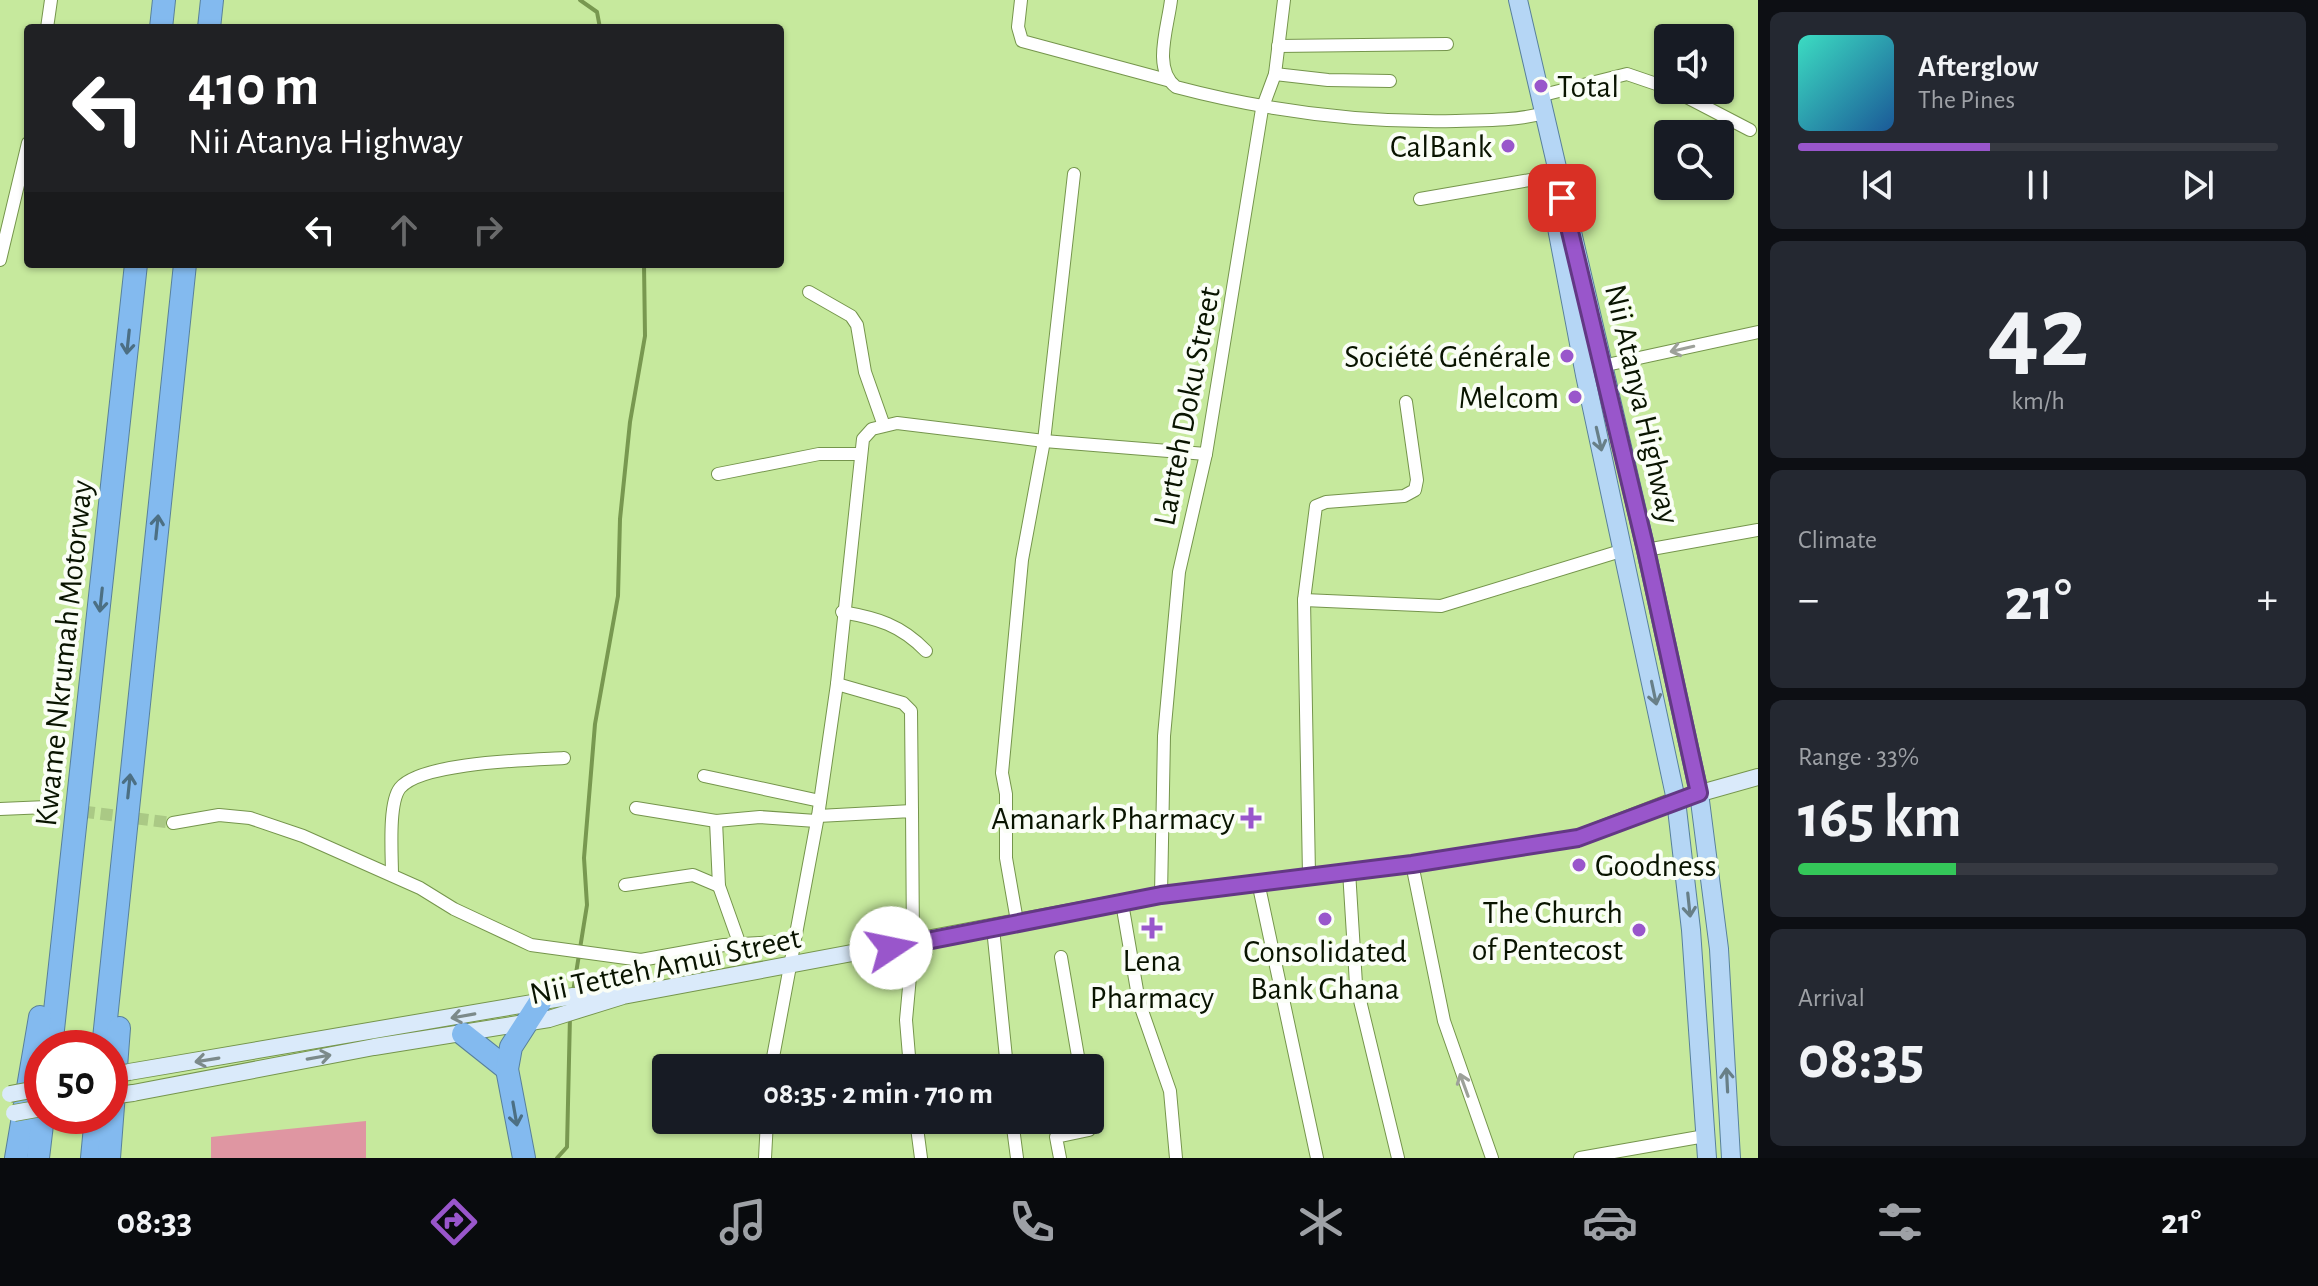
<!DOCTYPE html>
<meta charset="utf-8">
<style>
body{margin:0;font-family:"Alegreya Sans",sans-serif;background:#242831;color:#f1f3f6;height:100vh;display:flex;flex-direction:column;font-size:30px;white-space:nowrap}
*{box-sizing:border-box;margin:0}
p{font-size:26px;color:#9ea1a6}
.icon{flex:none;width:44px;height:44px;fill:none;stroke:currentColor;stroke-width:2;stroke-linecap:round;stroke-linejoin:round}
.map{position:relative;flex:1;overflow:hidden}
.sheet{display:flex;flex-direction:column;gap:12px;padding:12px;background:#0d0f14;width:560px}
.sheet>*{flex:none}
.guide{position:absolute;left:24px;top:24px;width:760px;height:244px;border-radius:8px;box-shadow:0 2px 6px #0004;background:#202124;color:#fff;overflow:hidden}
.buttons{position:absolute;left:1654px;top:24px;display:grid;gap:16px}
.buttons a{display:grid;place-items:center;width:80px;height:80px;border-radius:8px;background:#171b24;box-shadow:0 2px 6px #0004;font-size:40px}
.speed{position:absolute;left:24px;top:1030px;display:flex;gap:16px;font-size:40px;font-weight:700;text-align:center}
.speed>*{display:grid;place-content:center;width:104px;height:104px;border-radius:50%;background:#171b24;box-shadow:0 2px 6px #0004;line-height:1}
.speed .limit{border:12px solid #d22;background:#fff;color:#111}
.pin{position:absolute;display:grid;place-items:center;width:68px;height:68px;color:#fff;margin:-34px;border-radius:16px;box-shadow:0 4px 12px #0006}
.me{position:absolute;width:88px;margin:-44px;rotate:79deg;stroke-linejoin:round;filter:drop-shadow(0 0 6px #0008)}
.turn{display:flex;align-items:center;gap:28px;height:168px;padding:0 32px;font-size:36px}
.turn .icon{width:104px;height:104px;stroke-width:2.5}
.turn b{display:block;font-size:56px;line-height:68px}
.lanes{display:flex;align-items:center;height:76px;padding:0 32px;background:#0003;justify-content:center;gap:40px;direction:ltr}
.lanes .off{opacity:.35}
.big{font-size:60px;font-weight:700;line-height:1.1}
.sheet .widget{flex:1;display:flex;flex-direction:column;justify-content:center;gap:12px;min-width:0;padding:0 28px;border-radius:12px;background:#242831}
.sheet .dial{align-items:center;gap:0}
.dial b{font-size:104px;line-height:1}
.song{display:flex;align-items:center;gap:24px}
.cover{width:96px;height:96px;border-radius:12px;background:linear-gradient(135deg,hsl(170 70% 55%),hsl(210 70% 35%))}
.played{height:8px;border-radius:4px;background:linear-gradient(90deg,#9956cb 40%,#363941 40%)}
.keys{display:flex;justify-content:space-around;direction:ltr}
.heat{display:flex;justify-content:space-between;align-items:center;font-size:44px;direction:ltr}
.charge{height:12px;border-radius:6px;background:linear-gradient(90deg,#34c759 33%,#363941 0)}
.trip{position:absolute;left:652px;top:1054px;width:452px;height:80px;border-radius:8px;background:#171b24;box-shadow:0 2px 6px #0004;font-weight:700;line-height:80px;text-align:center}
.tab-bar{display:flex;height:128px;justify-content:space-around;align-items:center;background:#090b0e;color:#9ea1a6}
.tab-bar .icon{width:56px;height:56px}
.tab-bar .selected{color:#9956cb}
.tab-bar b{font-size:36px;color:#f1f3f6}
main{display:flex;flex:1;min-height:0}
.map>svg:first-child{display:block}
.pitch{fill:#df96a2}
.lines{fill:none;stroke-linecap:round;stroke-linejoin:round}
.stream{stroke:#789850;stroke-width:4}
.minor-tunnel{stroke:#aac985;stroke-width:12;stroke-dasharray:12 6;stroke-linecap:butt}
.minor-casing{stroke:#75954c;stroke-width:14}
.secondary-casing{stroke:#75954c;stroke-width:18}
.primary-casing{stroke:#58809b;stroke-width:20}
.motorway-casing{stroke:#58809b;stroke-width:24}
.minor{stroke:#fff;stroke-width:12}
.secondary{stroke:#daeafa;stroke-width:16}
.primary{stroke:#b5d6f5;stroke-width:18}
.motorway{stroke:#83baef;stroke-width:22}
.secondary-bridge-casing{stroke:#75954c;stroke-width:18;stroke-linecap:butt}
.secondary-bridge{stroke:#daeafa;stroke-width:16}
.oneway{stroke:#4c6f83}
.oneway2{stroke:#9da199}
.oneway3{stroke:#687f87}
.oneway4{stroke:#7c8a8a}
.route-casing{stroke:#633884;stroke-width:20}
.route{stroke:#9956cb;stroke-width:14}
.poi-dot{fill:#9956cb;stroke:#fafef6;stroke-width:3}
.labels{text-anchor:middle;stroke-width:8;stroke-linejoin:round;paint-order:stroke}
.poi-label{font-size:32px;fill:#091400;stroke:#fafef6;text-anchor:end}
.street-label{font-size:32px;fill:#091400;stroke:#fafef6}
</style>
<main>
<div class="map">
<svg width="1758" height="1158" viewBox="0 0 1758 1158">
<rect width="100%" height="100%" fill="#c6e99d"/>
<polygon class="pitch" points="366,1121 366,1158 211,1158 211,1137"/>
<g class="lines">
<g class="stream">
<polyline points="580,0 597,12 600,28"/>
<polyline points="573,992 587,905 584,858 595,724 618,596 620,519 630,422 645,336 644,264"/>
<polyline points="557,1158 567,1147 570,1016"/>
</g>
<polyline class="minor-tunnel" points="47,807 173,823"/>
<defs>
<g id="minor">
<polyline points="1021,0 1018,27 1022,41 1167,80"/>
<path d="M 1171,0 C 1168,27 1152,69 1176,87 C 1267,111 1362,123 1456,121 C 1483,120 1510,121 1536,115"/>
<polyline points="47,28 51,0"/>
<polyline points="1278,46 1447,44"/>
<polyline points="1275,74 1328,80 1390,81"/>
<polyline points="1673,90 1750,130"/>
<polyline points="1539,96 1627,74 1668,88"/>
<polyline points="1420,199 1547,177"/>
<polyline points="0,260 28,143"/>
<polyline points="809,292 851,316 857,325 865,372 883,423"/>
<polyline points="1602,366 1758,332"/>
<polyline points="718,474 819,454 859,454"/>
<polyline points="1646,550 1758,530"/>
<polyline points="1304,600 1441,606 1624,550"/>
<path d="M 842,612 C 877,618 901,625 926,651"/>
<polyline points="837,684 903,703 911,711 912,811"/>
<polyline points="704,776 820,801"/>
<polyline points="636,808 716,821 760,817 816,821"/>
<polyline points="0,809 47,807"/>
<polyline points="818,816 912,811 913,944 906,1020 910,1068"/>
<polyline points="716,821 719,886 740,945"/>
<polyline points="173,823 219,815 250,818 303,836 420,888 454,909 531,945 641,960 646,991"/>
<polyline points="1412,864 1444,1021 1492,1158"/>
<polyline points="1349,871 1356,984 1398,1158"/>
<path d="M 392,875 C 392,855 388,803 400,788 C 421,762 530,760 564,758"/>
<polyline points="1309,875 1304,600 1316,506 1326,502 1404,496 1415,490 1417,480 1406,402"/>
<polyline points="1258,882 1317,1158"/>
<polyline points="625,885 693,875 719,886"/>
<polyline points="1161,895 1164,736 1179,572 1206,454 1262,109 1275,74 1284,0"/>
<polyline points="1122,903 1139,1002 1170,1091 1176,1158"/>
<polyline points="1017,921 1006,858 1006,794 1002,773 1022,560 1044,441 1074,174"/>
<polyline points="993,928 1007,1068"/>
<polyline points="1061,957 1080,1068"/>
<polyline points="641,960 724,945 794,941"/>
<polyline points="771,1068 818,816 837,684 863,439 872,429 897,423 1044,441 1206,454"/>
<polyline points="916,1120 921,1158"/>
<polyline points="1012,1120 1017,1158"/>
<polyline points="765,1158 767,1120"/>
<polyline points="1060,1158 1056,1137 1089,1130 1088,1120"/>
<polyline points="1580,1158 1705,1136"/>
</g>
<g id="secondary">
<polyline points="129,1072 573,996 614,995"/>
<polyline points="133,1093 374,1047 549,1019 623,996 1161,895 1412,864 1578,838 1676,800 1758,777"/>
</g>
<g id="primary">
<polyline points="1518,0 1646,550 1699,793 1719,949 1731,1158"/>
<polyline points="1553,207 1585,375 1676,800 1691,930 1707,1158"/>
</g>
<g id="motorway">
<polyline points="161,28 164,0"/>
<polyline points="209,28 212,0"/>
<polyline points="463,1034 507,1069"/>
<polyline points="51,1048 136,264"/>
<polyline points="103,1048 185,264"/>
<polyline points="16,1158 40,1017"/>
<polyline points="38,1158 43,1116"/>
<polyline points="92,1158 96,1116"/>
<polyline points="109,1158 119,1028"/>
<polyline points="524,1158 507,1069 511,1047 540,1002"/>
</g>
</defs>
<use href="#minor" class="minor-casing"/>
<use href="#secondary" class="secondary-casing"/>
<use href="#primary" class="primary-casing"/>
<use href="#motorway" class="motorway-casing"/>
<use href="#minor" class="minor"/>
<use href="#secondary" class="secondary"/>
<use href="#primary" class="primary"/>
<use href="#motorway" class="motorway"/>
<defs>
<g id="secondary-bridge">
<polyline points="110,1076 129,1072"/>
<polyline points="10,1094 42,1088"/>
<polyline points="110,1096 133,1093"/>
<polyline points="14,1113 42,1108"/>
</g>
</defs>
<use href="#secondary-bridge" class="secondary-bridge-casing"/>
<use href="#secondary-bridge" class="secondary-bridge"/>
</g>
<defs><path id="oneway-shaft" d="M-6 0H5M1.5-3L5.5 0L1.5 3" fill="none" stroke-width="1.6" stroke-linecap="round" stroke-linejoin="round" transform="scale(2)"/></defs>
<g class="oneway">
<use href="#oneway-shaft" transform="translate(128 342) rotate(96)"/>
<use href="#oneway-shaft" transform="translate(157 527) rotate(-84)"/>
<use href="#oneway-shaft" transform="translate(101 600) rotate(96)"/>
<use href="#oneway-shaft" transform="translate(129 786) rotate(-84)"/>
<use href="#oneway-shaft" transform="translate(515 1114) rotate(80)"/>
</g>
<g class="oneway2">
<use href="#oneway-shaft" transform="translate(1682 349) rotate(167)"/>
<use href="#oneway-shaft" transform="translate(1464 1085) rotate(-110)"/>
</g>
<g class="oneway3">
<use href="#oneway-shaft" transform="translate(1599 439) rotate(77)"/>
<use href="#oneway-shaft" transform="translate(1654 693) rotate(78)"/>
<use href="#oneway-shaft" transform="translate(1689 905) rotate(84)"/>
<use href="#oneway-shaft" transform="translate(1727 1080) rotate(-93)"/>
</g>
<g class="oneway4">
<use href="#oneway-shaft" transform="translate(463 1016) rotate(170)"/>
<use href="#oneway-shaft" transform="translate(319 1057) rotate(-10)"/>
<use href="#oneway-shaft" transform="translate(207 1060) rotate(171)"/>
</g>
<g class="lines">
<defs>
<polyline id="route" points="891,948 1161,895 1412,864 1578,838 1699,793 1646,550 1562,198"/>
</defs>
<use href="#route" class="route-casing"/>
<use href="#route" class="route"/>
</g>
<g class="poi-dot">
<circle cx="1541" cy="86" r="8"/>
<circle cx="1508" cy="146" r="8"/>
<circle cx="1567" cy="356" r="8"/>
<circle cx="1575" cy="397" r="8"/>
<path d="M1247 806h8v8h8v8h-8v8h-8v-8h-8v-8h8z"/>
<circle cx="1579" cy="865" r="8"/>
<circle cx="1325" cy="919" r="8"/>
<path d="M1148 916h8v8h8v8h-8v8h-8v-8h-8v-8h8z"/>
<circle cx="1639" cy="930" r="8"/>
</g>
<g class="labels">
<g class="poi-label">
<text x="1557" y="97" text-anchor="start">Total</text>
<text x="1492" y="157">CalBank</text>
<text x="1551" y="367">Société Générale</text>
<text x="1559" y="408">Melcom</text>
<text x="1235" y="829">Amanark Pharmacy</text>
<text x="1595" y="876" text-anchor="start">Goodness</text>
<text x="1623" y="923">The Church<tspan x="1623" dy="37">of Pentecost</tspan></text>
<text x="1325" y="962" text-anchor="middle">Consolidated<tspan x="1325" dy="37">Bank Ghana</tspan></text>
<text x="1152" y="971" text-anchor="middle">Lena<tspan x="1152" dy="37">Pharmacy</tspan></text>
</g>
<g class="street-label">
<text transform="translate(1643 404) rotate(77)" y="11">Nii Atanya Highway</text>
<text transform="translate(1186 406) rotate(-79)" y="11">Lartteh Doku Street</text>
<text transform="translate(63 653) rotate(-84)" y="11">Kwame Nkrumah Motorway</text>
<text transform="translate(665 965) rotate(-12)" y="11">Nii Tetteh Amui Street</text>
</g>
</g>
</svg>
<div class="buttons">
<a><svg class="icon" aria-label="sound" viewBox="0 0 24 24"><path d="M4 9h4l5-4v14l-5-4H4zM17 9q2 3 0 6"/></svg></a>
<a><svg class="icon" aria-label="search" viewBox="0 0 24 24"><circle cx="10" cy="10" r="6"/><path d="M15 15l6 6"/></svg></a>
</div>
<div class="speed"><div class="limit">50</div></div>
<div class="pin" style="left:1562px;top:198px;background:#d93025"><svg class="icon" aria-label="arrive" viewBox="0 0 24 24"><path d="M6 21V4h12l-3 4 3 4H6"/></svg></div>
<svg class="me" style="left:891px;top:948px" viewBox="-20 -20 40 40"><circle r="19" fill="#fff"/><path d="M0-13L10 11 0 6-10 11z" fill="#9956cb"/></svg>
<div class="trip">08:35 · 2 min · 710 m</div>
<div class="guide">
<div class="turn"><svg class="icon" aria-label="left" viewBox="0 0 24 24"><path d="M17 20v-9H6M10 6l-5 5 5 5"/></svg><div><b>410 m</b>Nii Atanya Highway</div></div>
<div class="lanes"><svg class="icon" aria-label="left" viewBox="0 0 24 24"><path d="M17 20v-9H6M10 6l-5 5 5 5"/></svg><svg class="icon off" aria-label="ahead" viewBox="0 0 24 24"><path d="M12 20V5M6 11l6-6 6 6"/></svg><svg class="icon off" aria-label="right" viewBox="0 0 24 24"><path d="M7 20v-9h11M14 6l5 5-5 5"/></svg></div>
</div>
</div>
<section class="sheet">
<div class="widget">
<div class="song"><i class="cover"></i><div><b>Afterglow</b><p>The Pines</p></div></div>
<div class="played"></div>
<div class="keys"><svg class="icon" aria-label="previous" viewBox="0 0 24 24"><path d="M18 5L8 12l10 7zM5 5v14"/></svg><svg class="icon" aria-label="pause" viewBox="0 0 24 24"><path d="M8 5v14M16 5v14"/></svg><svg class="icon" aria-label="next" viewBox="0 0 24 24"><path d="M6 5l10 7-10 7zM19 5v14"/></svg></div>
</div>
<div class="widget dial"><b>42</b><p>km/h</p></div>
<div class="widget"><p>Climate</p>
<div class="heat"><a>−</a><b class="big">21°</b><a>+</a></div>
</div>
<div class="widget"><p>Range · 33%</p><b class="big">165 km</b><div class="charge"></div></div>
<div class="widget"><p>Arrival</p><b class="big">08:35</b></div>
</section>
</main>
<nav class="tab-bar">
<b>08:33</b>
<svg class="icon selected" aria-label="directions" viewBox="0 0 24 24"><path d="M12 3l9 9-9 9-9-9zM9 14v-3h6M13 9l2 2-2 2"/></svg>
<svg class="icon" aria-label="music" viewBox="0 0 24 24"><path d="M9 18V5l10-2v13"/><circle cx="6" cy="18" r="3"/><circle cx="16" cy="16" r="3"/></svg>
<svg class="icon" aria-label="phone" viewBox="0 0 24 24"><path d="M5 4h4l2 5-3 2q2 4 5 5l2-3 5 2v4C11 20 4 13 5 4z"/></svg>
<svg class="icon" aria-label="climate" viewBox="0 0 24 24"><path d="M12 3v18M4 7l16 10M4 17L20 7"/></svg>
<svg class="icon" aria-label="car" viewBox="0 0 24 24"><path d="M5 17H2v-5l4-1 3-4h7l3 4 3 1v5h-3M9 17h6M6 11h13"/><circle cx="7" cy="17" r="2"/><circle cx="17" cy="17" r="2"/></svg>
<svg class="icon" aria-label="filters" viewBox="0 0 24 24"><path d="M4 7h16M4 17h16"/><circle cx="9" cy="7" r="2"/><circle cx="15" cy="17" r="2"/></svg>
<b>21°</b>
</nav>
